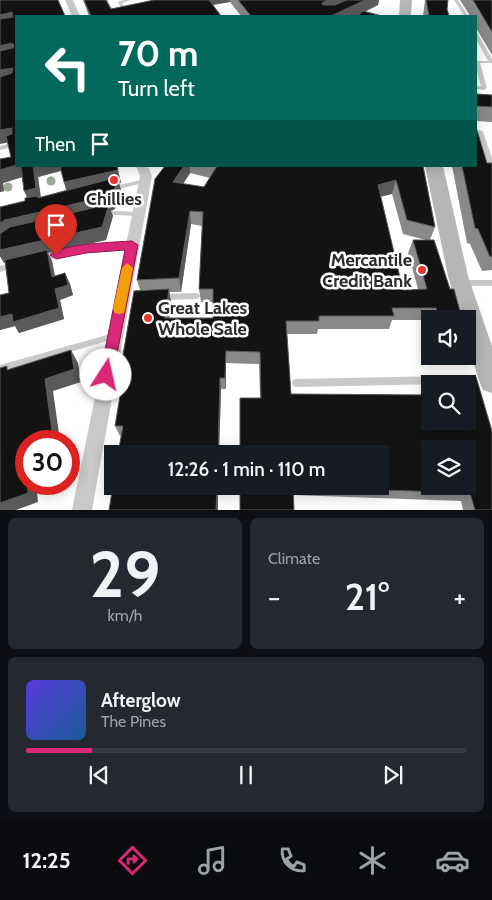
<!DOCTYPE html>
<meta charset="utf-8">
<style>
body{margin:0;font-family:Cabin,sans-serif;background:#242831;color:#f1f3f6;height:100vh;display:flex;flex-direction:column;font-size:19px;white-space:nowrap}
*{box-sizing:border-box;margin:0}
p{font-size:16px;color:#9ea1a6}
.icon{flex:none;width:28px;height:28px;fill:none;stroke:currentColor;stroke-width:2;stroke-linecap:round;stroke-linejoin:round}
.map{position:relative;height:510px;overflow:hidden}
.sheet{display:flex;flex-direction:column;gap:8px;padding:8px;background:#0d0f14;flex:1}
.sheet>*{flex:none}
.banner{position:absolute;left:15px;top:15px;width:462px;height:152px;border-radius:0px;box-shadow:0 2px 12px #0003;background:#00695c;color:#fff;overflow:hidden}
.tools{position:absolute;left:421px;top:310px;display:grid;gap:10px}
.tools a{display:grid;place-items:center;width:55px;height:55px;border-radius:0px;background:#171b24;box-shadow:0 2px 12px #0003;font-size:25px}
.speed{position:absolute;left:15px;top:430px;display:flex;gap:10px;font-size:25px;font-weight:700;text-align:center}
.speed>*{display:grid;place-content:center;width:65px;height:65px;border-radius:50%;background:#171b24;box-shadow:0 2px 12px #0003;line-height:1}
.speed .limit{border:8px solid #d22;background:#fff;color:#111}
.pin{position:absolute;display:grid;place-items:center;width:42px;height:42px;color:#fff;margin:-51px -21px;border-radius:50% 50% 50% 0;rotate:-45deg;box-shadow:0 0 5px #0007}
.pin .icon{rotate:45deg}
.me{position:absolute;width:55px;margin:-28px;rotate:10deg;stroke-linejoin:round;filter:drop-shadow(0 0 4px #0008)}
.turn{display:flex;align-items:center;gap:18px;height:105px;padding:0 20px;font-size:22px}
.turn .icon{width:65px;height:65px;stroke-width:2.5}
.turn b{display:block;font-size:35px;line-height:42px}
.then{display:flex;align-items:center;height:48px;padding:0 20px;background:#0003;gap:10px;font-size:19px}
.big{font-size:38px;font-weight:600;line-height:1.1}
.sheet .tile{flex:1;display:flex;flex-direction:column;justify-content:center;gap:8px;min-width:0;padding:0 18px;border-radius:8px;background:#242831}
.sheet .dial{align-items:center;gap:0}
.dial b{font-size:65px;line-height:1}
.song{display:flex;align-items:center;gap:15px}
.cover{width:60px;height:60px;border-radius:8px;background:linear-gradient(135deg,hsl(250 70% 55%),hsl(210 70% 35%))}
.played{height:5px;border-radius:2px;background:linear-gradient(90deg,#db2777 15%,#363941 15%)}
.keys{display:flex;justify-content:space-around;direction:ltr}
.heat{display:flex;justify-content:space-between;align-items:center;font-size:28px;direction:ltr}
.sheet .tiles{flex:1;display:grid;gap:8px;grid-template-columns:1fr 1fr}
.tile:last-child{grid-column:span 2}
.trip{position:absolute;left:104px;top:445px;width:285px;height:50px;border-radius:0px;background:#171b24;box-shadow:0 2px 12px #0003;font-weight:600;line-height:50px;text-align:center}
.menu{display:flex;height:80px;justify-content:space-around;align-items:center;background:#090b0e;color:#9ea1a6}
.menu .icon{width:35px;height:35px}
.menu .current{color:#db2777}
.menu b{font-size:22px;color:#f1f3f6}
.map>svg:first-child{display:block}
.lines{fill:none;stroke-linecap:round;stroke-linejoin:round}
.path{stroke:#c9c9c9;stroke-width:2;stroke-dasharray:2 2;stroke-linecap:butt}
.lane{fill:#c9c9c9;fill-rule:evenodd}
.street{fill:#c9c9c9;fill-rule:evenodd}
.secondary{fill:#b6b6b6;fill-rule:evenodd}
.tree{fill:#9aac92}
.wall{fill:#898989;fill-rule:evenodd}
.shaded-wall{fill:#5a5a5a}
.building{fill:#131313;stroke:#5a5a5a;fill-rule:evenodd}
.route{fill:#db2777;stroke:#8e194d}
.slow{fill:#f59e0b}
.poi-dot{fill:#ea3628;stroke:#fff;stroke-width:2}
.labels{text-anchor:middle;stroke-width:5;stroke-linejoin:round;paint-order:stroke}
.poi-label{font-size:18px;font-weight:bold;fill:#2c2c2c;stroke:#fff}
</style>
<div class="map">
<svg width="492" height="510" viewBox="0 0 492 510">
<rect width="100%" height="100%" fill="#fff"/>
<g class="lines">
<polyline class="path" points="107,0 115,16"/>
<g class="lane">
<polygon points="123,0 131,0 122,3 124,6 131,9 131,11 121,8 118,2"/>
<polygon points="454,0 458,0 468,16 464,16"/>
<polygon points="476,33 478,34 492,59 492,63 480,63 487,88 484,90 476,89 476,86 481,86 476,68 476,61 488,61 476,39"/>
<polygon points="480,130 483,132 492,158 492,168 489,166 477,132"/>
<polygon points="16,142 16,146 0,150 0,146"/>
<polygon points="145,179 148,181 147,182 111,191 108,189 111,187"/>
<polygon points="112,211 138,212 141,214 138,216 114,215 111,213"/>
<polygon points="132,242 135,245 132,248 86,251 41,261 39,260 38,258 39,256 41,255 86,245"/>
<polygon points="14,262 16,263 17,265 16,267 0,272 0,266"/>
<polygon points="463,280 492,280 492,286 463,286 460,285 459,283 460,281"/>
<polygon points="196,293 199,294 200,296 199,298 196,299 162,300 159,299 158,297 159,295 162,294"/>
<polygon points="114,333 117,334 118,336 117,338 0,373 0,365"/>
<polygon points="443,376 446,377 447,380 446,383 443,384 296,387 293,386 292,383 293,380 296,379"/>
</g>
<g class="street">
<polygon points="65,0 73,0 80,16 72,16"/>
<polygon points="136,166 148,166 152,176 92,510 72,510 140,176"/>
</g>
<g class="secondary">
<polygon points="400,0 412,0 411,16 399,16"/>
<path d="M 425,166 L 443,166 L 468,276 L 492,346 L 492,393 L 483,390 C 473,367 468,344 468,319 L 461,319 L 448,276 Z"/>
</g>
</g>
<g class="tree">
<circle cx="51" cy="181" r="4.5"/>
<circle cx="8" cy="187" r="4.5"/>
</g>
<g class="wall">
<path d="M 0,0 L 16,16 L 16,166 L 117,166 L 121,183 L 119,183 L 121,190 L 115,209 L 111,211 L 113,216 L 106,240 L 48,253 L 52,261 L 55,276 L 65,273 L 70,284 L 73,295 L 60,300 L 64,319 L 19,333 L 15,326 L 0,330 L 0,295 L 9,293 L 5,263 L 4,263 L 0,256 L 0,207 L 25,201 L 27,198 L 22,177 L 3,183 L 4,191 L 0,192 L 0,159 L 11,157 ZM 61,171 L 66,190 L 41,197 L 38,177 Z"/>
<polygon points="83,0 106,0 111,9 154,0 379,0 378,5 356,16 241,16 230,2 213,5 221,16 89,16"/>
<polygon points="425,0 448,0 447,9 449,16 423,16"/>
<polygon points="460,0 492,0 492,55 476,28 476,16 470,16"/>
<polygon points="476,94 492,95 492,122 476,121"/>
<polygon points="487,163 492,163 492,270 482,271 470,244 467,243 452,166 476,166"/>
<path d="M 165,166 L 423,166 L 435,227 L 430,240 L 434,240 L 450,289 L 454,289 L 462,319 L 430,319 L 430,322 L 430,320 L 392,320 L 389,329 L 318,329 L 317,334 L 287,334 L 291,394 L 430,395 L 430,421 L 468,421 L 468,384 L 434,384 L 438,376 L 476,377 L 492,431 L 492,510 L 463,510 L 461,501 L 293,495 L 294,510 L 240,510 L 240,486 L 380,486 L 380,454 L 240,454 L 240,398 L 260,398 L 259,364 L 226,363 L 226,389 L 221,389 L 219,454 L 118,454 L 121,436 L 120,436 L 115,426 L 120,396 L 117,390 L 134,291 L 140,290 L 137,280 L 155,179 ZM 190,173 L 210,178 L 204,187 L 183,184 ZM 392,194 L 403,234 L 426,240 L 413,240 L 408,253 L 418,289 L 403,290 L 380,197 ZM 191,224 L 202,226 L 199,289 L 201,302 L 213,302 L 213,318 L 169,318 L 171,302 L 169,292 L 181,292 ZM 430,449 L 468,449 L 468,486 L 430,486 Z"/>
</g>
<g class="shaded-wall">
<polygon points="205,0 230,0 230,2 205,6"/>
<polygon points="328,0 353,0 320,16 322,3"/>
<polygon points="365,0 379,0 378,5 356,16 331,16"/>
<polygon points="12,12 16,24 0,28 0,15"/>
<polygon points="11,43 16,55 0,59 0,46"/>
<polygon points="13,68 16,78 0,83 0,70"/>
<polygon points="12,128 16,141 0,144 0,130"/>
<polygon points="16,165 16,166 21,166 26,176 3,183 4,191 0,192 0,170"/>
<polygon points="33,166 61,166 63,170 38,177 41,201 30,203 24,191"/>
<polygon points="184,166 190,166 190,173 175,196 173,182"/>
<polygon points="118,170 121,183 119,183 121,190 115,209 111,211 113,216 106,240 48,253 52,261 57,288 52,277 48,253 4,263 0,256 0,250 102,227 106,199 68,195 64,182"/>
<polygon points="396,180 392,194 374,198 378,185"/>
<polygon points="91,200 95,213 0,234 0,223 5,220"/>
<polygon points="190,211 191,224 181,292 179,278"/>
<polygon points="65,273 70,284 73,295 60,300 64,319 19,333 15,326 0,330 0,317 55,289"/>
<polygon points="169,289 171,302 168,330 165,318"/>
<polygon points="71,350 78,363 81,382 53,391 60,441 46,441 45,379"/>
<polygon points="226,351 226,389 225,378"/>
<polygon points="220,378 221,389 219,454 218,454"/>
<polygon points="27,484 49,484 50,487 37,492 38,502 16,510 0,510 0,503"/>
<polygon points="217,486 218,486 218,510 216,510"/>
</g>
<g class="building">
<polygon points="0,0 58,0 65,16 16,16 16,165 0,170 0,159 11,157 6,136 12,134 12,128 0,130 0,77 12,73 13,68 0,70 0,51 13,48 14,45 11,43 0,46 0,19 13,17 12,12 0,15"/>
<polygon points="84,0 106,0 111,9 154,0 209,0 221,16 91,16"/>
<polygon points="238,0 328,0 322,3 323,5 335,5 347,0 365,0 331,16 251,16"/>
<polygon points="426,0 448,0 447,9 449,16 429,16"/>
<polygon points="473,0 492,0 492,32"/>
<polygon points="363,11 382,16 358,16"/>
<polygon points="476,94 492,95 492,107 476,106"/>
<polygon points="476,127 487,163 492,163 492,256 490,257 478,229 475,228 462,166 476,166"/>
<polygon points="21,166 33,166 36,188 24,191"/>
<polygon points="60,166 117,166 118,170 64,182"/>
<path d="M 165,166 L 184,166 L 173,182 L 204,187 L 217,166 L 423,166 L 435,227 L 407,220 L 396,180 L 378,185 L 403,290 L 427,289 L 413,240 L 434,240 L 450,289 L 454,289 L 462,319 L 439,319 L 436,308 L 392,308 L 394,316 L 319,316 L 319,321 L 286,321 L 291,394 L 430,395 L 430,421 L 468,421 L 468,384 L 440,384 L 438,376 L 476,377 L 492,431 L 492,510 L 475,510 L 470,493 L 293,487 L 294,510 L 240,510 L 240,486 L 380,486 L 380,454 L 240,454 L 240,398 L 261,398 L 260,352 L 226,351 L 225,378 L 220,378 L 218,454 L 118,454 L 123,426 L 115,426 L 121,390 L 117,390 L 134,291 L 169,289 L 165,318 L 213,318 L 213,289 L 199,289 L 203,212 L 190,211 L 179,278 L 137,280 L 155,179 ZM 430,449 L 468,449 L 468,486 L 430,486 Z"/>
<polygon points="118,177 112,197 106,199 109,204 102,227 0,250 0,234 10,227 93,208 96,204 91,200 5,220 0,223 0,207 25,201 25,198 37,196 38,198"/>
<polygon points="47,250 52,277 65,273 68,285 55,289 59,308 13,322 12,314 0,317 0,295 9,293 5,260"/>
<polygon points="71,350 74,369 45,379 53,439 46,441 26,441 26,484 27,484 28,493 0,503 0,368 7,366 7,370"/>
<polygon points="113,486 217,486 216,510 109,510"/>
</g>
<path class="route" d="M 132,241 L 138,245 L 113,375 L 111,379 L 106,381 L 102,379 L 100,375 L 125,250 L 86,253 L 56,259 L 50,255 C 57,244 117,242 132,241 Z"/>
<polygon class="slow" points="127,263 133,268 125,309 124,313 119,314 115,313 113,309 122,268"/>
<g class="poi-dot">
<circle cx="114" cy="180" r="5"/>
<circle cx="422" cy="270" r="5"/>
<circle cx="148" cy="318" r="5"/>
</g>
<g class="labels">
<g class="poi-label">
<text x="114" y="205">Chillies</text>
<text x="412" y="266" text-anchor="end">Mercantile<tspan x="412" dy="21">Credit Bank</tspan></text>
<text x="158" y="314" text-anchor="start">Great Lakes<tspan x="158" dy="21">Whole Sale</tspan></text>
</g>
</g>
</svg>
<div class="tools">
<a><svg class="icon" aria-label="sound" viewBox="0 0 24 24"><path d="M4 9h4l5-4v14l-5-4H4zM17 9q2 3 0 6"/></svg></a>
<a><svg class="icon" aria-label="search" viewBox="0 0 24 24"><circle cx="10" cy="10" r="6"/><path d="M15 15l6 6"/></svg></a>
<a><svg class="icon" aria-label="layers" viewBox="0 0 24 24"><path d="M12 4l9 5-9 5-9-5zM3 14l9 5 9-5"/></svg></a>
</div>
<div class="speed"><div class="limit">30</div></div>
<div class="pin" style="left:56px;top:255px;background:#d93025"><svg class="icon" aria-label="arrive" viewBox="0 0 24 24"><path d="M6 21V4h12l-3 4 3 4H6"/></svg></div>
<svg class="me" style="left:106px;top:375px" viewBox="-20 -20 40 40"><circle r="19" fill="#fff"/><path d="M0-13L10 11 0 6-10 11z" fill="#db2777"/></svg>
<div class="trip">12:26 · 1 min · 110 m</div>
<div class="banner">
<div class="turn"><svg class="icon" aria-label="left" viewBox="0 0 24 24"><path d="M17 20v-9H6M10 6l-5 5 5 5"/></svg><div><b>70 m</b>Turn left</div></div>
<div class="then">Then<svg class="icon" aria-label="arrive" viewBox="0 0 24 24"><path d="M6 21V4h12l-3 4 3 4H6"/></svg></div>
</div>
</div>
<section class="sheet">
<div class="tiles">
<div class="tile dial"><b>29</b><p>km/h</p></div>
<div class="tile"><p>Climate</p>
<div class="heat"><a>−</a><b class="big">21°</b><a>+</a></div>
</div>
<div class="tile">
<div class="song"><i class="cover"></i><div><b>Afterglow</b><p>The Pines</p></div></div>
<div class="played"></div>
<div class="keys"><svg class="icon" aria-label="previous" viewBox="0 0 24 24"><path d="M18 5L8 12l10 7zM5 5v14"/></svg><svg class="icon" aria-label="pause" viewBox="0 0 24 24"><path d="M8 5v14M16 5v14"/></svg><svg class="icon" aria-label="next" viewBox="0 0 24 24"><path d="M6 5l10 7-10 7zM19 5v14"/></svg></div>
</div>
</div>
</section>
<nav class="menu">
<b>12:25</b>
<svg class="icon current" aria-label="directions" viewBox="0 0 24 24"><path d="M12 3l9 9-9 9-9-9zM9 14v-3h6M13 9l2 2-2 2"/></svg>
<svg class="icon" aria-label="music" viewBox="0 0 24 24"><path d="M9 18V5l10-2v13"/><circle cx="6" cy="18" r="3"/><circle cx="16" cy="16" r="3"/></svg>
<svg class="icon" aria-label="phone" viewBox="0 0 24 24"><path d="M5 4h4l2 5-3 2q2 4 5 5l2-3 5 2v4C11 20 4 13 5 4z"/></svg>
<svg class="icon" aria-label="climate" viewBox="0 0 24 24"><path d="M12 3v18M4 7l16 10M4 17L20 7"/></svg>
<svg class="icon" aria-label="car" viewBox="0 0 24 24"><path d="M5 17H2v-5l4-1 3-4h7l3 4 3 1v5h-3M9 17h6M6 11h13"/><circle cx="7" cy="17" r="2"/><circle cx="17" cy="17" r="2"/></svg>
</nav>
